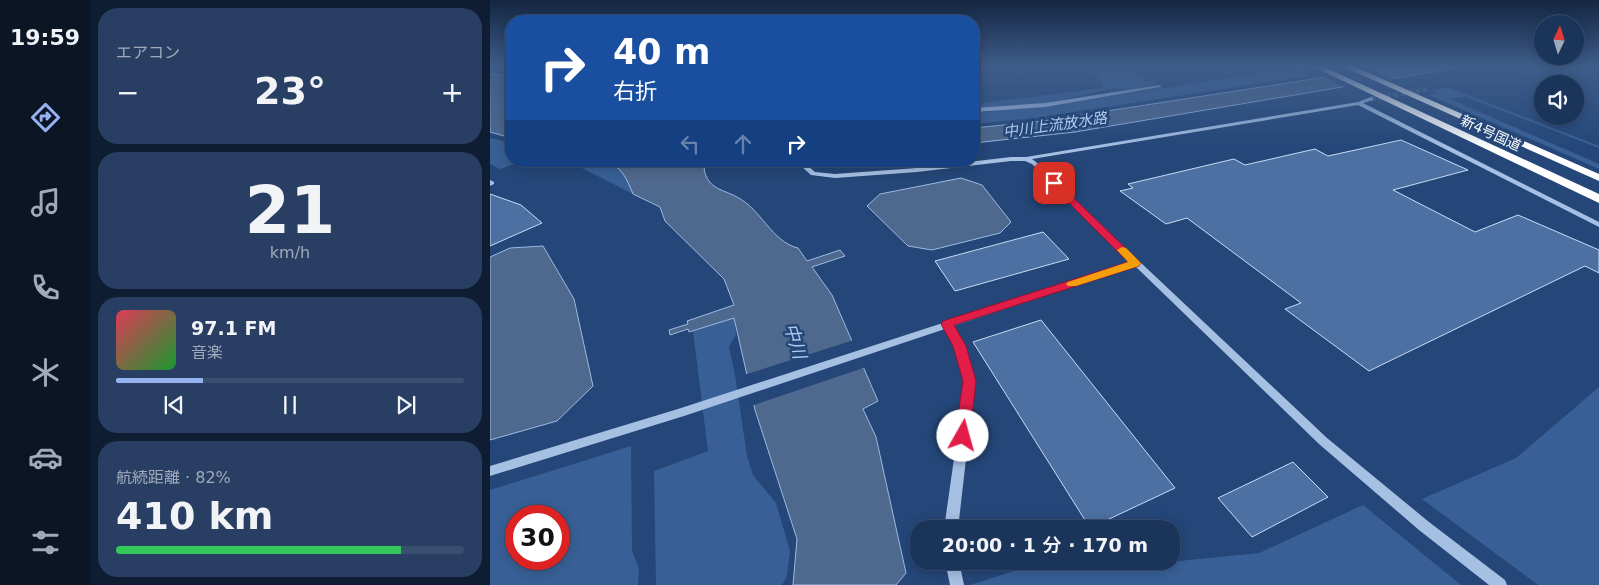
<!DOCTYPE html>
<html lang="ja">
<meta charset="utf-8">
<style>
body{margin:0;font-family:"DejaVu Sans","Noto Sans JP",sans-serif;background:#283f63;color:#f1f3f6;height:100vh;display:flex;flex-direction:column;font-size:19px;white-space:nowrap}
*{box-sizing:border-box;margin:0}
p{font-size:16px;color:#a0aabb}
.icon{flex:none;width:28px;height:28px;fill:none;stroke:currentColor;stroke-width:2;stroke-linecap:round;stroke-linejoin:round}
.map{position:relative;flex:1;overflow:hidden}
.details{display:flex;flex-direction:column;gap:8px;padding:8px;background:#0f1d32;width:400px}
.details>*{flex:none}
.top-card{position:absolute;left:15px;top:15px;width:475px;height:152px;border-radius:20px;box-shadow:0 2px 12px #0003,0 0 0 1px #394f70;background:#1a4fa0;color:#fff;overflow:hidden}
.needle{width:32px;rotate:4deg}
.buttons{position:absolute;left:1044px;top:15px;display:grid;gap:10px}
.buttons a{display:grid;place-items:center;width:50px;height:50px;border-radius:50%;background:#1b345a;box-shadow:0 2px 12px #0003,0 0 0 1px #394f70;font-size:25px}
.speed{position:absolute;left:15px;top:505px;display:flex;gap:10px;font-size:25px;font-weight:700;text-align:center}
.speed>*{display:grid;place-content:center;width:65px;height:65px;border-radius:50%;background:#1b345a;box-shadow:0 2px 12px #0003,0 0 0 1px #394f70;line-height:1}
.speed .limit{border:8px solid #d22;background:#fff;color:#111}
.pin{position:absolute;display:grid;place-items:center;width:42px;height:42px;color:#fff;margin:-21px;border-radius:10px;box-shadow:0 2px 8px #0006}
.me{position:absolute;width:55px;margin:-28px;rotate:7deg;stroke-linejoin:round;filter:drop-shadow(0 0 4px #0008)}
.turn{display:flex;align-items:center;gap:18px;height:105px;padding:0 25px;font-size:22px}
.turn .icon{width:65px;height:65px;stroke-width:2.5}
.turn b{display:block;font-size:35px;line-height:42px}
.lanes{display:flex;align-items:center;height:48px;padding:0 25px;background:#0003;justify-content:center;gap:25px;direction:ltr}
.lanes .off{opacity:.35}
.big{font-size:38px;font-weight:600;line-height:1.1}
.details .card{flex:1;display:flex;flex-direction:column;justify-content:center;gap:8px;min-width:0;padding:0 18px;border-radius:20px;background:#283f63}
.details .dial{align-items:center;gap:0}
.dial b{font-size:65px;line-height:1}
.song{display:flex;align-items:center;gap:15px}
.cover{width:60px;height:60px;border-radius:8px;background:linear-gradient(135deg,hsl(350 70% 55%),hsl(130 70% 35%))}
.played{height:5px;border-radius:2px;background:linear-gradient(90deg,#95b2f1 25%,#394f70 25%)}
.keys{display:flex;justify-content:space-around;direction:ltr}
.heat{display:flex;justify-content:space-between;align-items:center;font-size:28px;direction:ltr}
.charge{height:8px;border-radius:4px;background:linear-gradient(90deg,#34c759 82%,#394f70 0)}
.trip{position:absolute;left:420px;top:520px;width:270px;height:50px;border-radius:20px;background:#1b345a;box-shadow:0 2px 12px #0003,0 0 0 1px #394f70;font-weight:600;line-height:50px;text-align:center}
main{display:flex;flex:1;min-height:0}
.tabs{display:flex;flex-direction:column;width:90px;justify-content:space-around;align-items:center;background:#0b1524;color:#a0aabb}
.tabs .icon{width:35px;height:35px}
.tabs .active{color:#95b2f1}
.tabs b{font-size:22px;color:#f1f3f6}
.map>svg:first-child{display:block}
.green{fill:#386096;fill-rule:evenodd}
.water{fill:#4f688d;stroke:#9bbae4}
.pier{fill:#244678}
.building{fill:#4d70a2;stroke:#c9dbf3}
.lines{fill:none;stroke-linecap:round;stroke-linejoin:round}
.minor-tunnel{stroke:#45628c;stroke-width:5;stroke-dasharray:5 2.5;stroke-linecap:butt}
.minor{fill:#a6c0e3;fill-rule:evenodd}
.highway{fill:#fff;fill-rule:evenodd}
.route{fill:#e11d48;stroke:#92132f}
.slow{fill:#f59e0b}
.labels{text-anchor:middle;stroke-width:5;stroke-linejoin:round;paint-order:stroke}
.far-street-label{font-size:14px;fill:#fff;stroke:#244678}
.far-water-label{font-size:15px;font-style:italic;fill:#b1caeb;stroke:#244678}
.water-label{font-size:18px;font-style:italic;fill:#b1caeb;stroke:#244678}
</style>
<main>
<nav class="tabs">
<b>19:59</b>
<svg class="icon active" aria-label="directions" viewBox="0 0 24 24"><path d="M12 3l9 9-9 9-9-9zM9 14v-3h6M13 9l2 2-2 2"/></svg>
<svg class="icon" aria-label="music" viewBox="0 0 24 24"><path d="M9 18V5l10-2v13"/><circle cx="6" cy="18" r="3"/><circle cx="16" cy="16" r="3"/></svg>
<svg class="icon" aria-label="phone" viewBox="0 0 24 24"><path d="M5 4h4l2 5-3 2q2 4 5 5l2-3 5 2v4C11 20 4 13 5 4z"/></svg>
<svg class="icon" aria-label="climate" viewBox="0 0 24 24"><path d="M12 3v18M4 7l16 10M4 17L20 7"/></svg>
<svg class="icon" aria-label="car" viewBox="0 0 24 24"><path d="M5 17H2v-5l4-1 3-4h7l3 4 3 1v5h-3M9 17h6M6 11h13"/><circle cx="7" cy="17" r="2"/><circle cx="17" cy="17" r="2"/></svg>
<svg class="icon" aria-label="filters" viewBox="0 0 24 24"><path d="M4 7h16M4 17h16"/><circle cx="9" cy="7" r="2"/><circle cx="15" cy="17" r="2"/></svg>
</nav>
<section class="details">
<div class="card"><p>エアコン</p>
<div class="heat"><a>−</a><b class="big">23°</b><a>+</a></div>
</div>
<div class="card dial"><b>21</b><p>km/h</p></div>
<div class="card">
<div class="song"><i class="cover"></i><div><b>97.1 FM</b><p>音楽</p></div></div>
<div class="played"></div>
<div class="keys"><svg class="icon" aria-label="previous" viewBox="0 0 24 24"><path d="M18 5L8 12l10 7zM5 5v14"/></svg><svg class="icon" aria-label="pause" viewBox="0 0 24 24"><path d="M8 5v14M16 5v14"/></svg><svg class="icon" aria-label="next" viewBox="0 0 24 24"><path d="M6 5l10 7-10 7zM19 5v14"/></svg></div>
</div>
<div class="card"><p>航続距離 · 82%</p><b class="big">410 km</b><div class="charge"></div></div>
</section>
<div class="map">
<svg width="1109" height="585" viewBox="0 0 1109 585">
<rect width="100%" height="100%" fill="#244678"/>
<g class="green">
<polygon points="812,67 822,71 811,73 818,76 544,118 484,124 484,113 556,106"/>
<polygon points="603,69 643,72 656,81 665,82 666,84 638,89 624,88 553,104 484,108 484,104 614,88"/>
<polygon points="960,88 1109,146 1109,148 976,97 962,98 962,100 1109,164 1109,169 939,95 947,93 940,90"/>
<polygon points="0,138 21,143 21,161 34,161 10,169 0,164"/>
<path d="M 78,161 C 98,161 124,156 136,176 C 140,181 141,189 143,194 Z"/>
<polygon points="244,317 246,334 239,347 245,375 257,456 263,475 286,503 300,551 297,576 292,585 166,585 164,471 218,451 203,331"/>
<polygon points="1109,387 1109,585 1048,585 932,499 1026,458"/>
<path d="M 141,446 L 142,550 L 149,569 L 148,585 L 0,585 L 0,490 ZM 26,516 L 69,516 L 69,559 L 26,559 Z"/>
<polygon points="873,505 971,585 480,585 543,565 599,570 769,553"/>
</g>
<g class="water">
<polygon points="907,66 977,66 585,132 484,143 484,128 553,121"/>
<polygon points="0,74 21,76 21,138 0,132"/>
<path d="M 116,161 L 222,161 L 214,169 C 218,189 232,189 247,197 C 271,209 282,242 308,248 L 317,261 L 350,250 L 355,256 L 322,267 L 342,295 L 388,401 L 373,409 L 386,437 L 416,573 L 406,585 L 303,585 L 307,539 L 265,410 L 244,318 L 199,332 L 198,329 L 180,335 L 179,330 L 198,324 L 197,321 L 244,305 L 234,279 L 175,221 L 170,207 L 143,194 C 137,179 132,167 116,161 Z"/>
<polygon points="471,178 492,185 521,222 510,233 442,250 418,246 377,206 390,194"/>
<polygon points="53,246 84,299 103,386 67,421 0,440 0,257 20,248"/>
</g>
<g class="pier">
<polygon points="877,68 906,81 859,89 830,75"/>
<polygon points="364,340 376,367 261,406 254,375"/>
</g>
<g class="building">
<polygon points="911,140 978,170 903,190 985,232 1028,215 1109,250 1109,273 1095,266 879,371 795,309 811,303 697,218 676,224 630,191 643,188 638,184 744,159 755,165 825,149 838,156"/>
<polygon points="0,194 31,205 52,223 0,246"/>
<polygon points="553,232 579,259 465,291 445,261"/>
<polygon points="551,320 685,488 600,528 483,342"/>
<polygon points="803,462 838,497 762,537 728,498"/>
</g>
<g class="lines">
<polyline class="minor-tunnel" points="881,99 939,89"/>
<g class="minor">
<polygon points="669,85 671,86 671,87 555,107 484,112 484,108 555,103"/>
<polygon points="881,97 883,98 883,100 873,103 1109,222 1109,227 868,105 542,159 546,162 649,261 837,438 939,522 1015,580 1017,585 999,585 929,530 829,444 645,266 463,326 474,346 485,381 468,529 454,529 475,381 464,346 455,329 194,416 0,476 0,466 188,409 640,262 542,164 535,161 521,161 427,172 345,178 321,175 312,167 312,161 318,161 318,166 325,172 345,174 427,168 521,157 536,157 868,102"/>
<polygon points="0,180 4,182 4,184 0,186"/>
<polygon points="455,561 469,561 474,585 460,585"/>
</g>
<g class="highway">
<polygon points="822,66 832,66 1109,194 1109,203"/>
<polygon points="852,66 863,66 1109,174 1109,181"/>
</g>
</g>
<linearGradient id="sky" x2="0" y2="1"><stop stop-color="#142642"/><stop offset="0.45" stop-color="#3f5d8b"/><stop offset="1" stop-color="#3f5d8b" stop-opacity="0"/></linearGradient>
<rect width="1109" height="148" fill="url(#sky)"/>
<polygon class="route" points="564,181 567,182 651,263 649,266 464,325 476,346 486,381 480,436 478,441 473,442 467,441 465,436 473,381 463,346 451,324 453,321 638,262 561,185 560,183"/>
<polygon class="slow" points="632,247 636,248 651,263 649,266 586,286 578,286 576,284 578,282 638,262 627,250"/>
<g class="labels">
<g class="far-street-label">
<text transform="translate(1001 133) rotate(25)" y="5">新4号国道</text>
</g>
<g class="far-water-label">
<text transform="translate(565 125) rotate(-8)" y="5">中川上流放水路</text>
</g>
<g class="water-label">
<text transform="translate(305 341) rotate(73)" y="6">中川</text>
</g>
</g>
</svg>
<div class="buttons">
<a><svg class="needle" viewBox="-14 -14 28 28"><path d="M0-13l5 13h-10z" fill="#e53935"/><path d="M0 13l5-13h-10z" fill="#a0aabb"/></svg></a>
<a><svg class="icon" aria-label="sound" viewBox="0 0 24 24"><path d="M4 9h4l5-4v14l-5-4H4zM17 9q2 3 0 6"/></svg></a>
</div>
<div class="speed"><div class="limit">30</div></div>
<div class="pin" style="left:564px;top:183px;background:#d93025"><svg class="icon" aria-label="arrive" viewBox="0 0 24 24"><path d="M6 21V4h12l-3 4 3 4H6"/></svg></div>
<svg class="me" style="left:473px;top:436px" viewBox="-20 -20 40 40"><circle r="19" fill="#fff"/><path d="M0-13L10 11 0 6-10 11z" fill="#e11d48"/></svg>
<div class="trip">20:00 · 1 分 · 170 m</div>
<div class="top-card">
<div class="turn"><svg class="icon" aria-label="right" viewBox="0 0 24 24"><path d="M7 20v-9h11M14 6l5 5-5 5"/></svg><div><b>40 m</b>右折</div></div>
<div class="lanes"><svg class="icon off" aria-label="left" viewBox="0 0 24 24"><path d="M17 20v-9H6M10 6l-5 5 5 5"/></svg><svg class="icon off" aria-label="ahead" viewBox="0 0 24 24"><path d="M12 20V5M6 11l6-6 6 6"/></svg><svg class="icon" aria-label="right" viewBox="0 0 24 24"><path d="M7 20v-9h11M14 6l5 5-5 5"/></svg></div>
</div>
</div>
</main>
